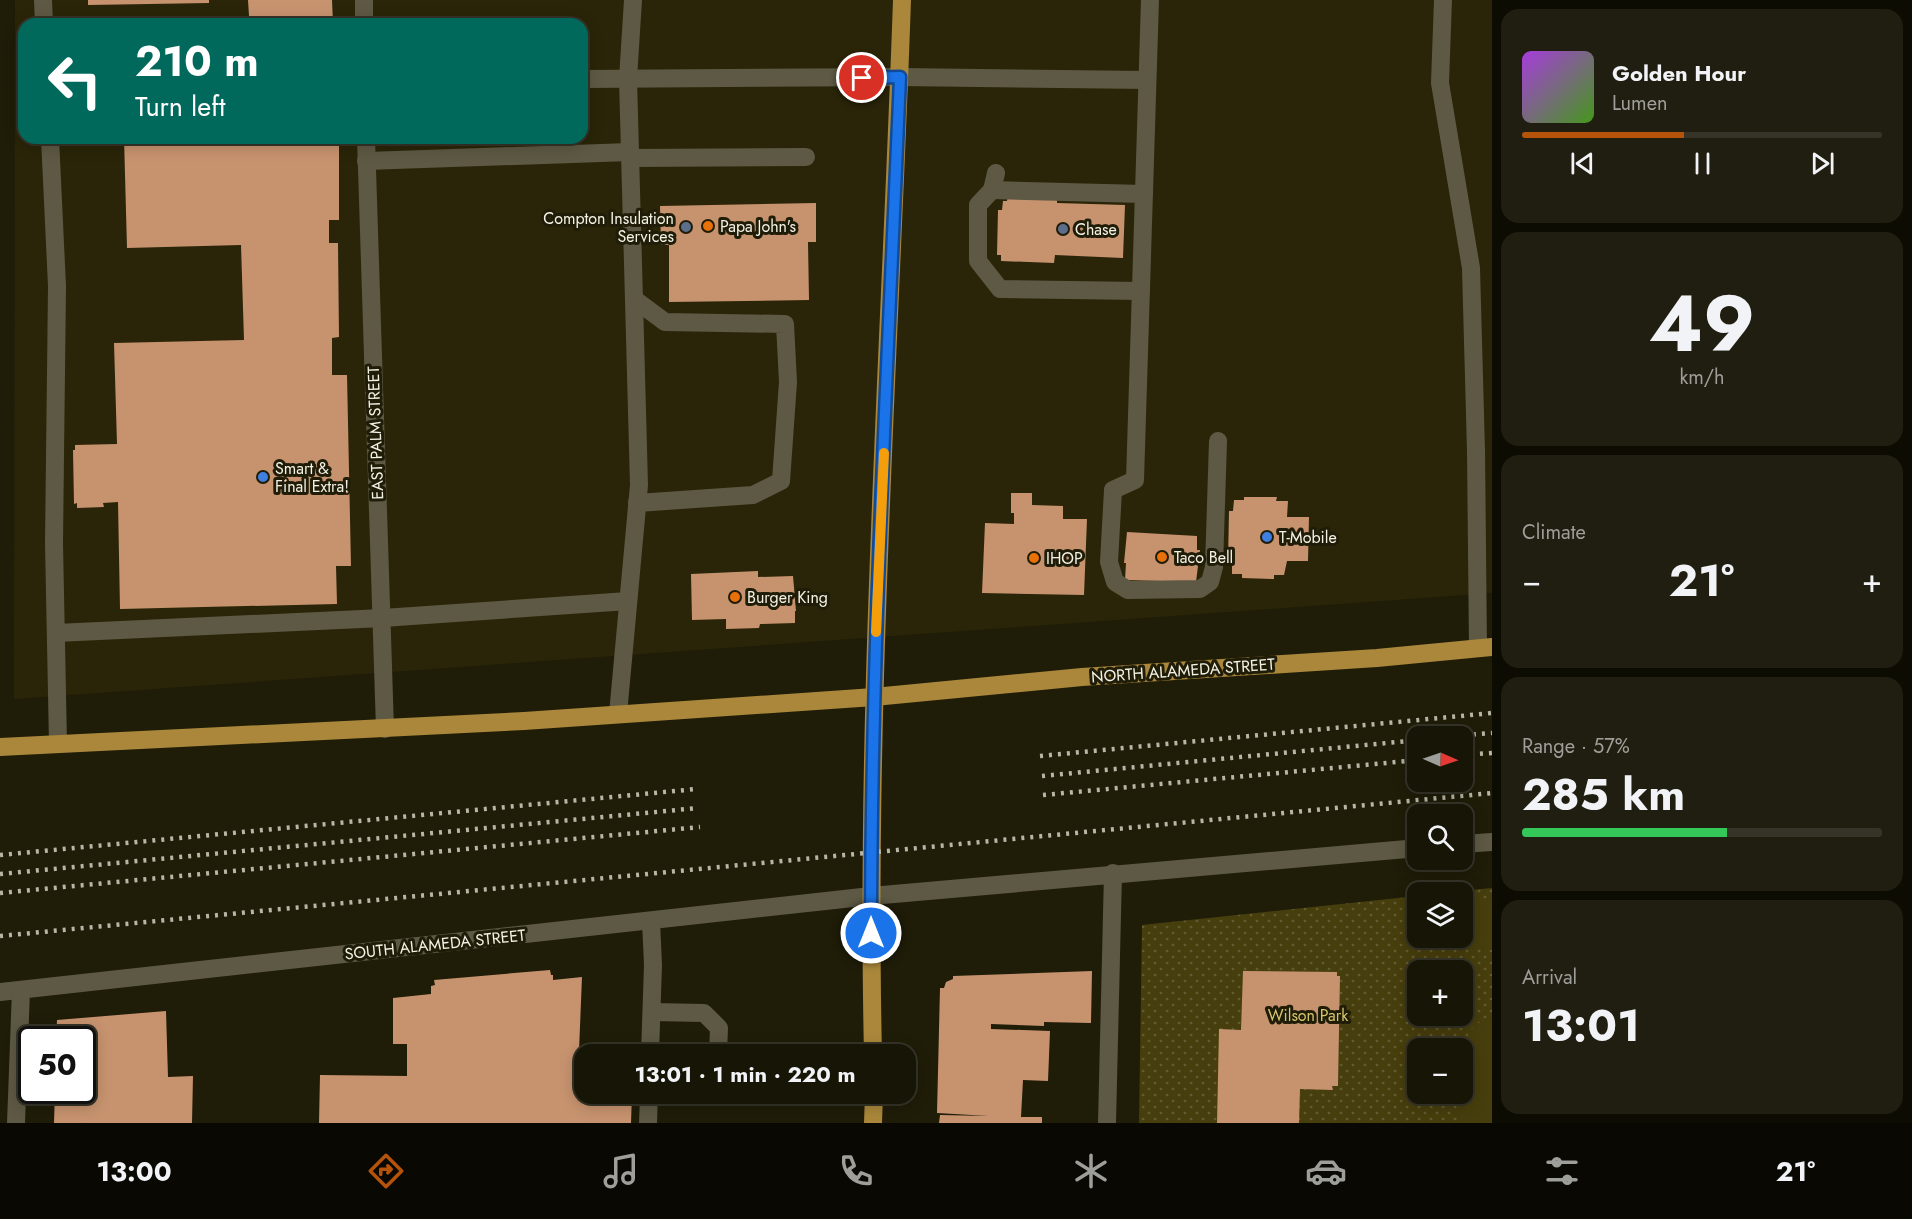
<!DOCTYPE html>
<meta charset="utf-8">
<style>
body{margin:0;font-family:Jost,sans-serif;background:#201e10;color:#f1f3f6;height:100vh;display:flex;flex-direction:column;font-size:22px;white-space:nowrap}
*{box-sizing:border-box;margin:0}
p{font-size:20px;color:#9e9f9b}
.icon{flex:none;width:33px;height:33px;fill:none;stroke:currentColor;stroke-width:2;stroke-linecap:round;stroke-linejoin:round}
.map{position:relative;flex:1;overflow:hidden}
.drawer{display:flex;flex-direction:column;gap:9px;padding:9px;background:#0d0c03;width:420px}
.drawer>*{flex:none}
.top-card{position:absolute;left:18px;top:18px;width:570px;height:126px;border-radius:18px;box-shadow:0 3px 15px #0003,0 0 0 2px #363428;background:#00695c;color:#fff;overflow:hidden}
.needle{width:39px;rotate:92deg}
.buttons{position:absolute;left:1407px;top:726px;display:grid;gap:12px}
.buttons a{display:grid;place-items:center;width:66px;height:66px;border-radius:12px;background:#171506;box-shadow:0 3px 15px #0003,0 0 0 2px #363428;font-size:30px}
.speed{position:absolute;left:18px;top:1026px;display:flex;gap:12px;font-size:30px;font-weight:700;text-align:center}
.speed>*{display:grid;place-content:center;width:78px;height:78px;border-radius:50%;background:#171506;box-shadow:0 3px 15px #0003,0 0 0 2px #363428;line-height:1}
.speed .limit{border:3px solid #111;border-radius:9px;background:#fff;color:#111}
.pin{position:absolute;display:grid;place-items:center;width:51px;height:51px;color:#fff;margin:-26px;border:3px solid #fff;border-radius:50%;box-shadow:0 2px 6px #0007}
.me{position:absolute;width:66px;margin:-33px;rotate:0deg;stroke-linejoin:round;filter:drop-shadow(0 0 4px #0008)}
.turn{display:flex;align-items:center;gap:21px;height:126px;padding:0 18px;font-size:27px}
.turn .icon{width:78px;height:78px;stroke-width:2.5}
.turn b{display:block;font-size:42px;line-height:51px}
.big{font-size:45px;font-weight:700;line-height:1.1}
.drawer .tile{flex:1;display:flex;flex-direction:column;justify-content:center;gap:9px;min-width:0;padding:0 21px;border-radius:18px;background:#201e10}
.drawer .dial{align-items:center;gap:0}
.dial b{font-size:78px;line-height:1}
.song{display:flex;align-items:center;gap:18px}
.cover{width:72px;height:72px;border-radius:9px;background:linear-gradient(135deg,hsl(280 70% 55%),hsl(100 70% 35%))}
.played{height:6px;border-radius:3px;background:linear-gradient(90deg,#b45309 45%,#363428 45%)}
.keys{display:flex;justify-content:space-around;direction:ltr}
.heat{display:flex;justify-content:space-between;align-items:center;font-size:33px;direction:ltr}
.charge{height:9px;border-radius:4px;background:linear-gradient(90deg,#34c759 57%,#363428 0)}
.trip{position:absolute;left:574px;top:1044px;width:342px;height:60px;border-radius:18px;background:#171506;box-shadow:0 3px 15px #0003,0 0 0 2px #363428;font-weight:700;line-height:60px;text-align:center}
.menu{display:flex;height:96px;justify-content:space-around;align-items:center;background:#090802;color:#9e9f9b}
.menu .icon{width:42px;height:42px}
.menu .active{color:#b45309}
.menu b{font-size:27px;color:#f1f3f6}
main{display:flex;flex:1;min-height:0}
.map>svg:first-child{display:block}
.built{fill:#2a2508;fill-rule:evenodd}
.park{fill:url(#park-dots);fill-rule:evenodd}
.pitch{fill:#473e0d}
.building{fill:#c7936f}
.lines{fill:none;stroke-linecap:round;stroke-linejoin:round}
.minor{stroke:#5d5944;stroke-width:18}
.major{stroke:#aa873a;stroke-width:18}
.rail{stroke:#b8b6a7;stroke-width:4.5;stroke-dasharray:3 6;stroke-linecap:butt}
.route-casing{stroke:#114b97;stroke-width:15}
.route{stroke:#1a73e8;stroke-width:10}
.slow{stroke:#f59e0b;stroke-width:10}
.food-dot{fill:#e8710a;stroke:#1f1c08;stroke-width:2}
.service-dot{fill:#5c6f8a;stroke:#1f1c08;stroke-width:2}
.shop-dot{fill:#3f7fe0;stroke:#1f1c08;stroke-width:2}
.labels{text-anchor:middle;stroke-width:6;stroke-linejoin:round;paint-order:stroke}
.poi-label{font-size:16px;fill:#f4f2e5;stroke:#1f1c08;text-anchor:start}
.street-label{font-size:16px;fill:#f4f2e5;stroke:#1f1c08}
.park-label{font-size:16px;fill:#d6c56d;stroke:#1f1c08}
</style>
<main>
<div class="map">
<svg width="1492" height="1123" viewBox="0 0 1492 1123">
<defs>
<pattern id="park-dots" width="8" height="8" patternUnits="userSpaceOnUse" patternTransform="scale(1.5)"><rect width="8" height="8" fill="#473e0d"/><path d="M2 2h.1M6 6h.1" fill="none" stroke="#625a30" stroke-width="1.8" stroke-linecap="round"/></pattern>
</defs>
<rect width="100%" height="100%" fill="#1f1c08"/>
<path class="built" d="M 15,0 L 1492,0 L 1492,593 L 14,699 ZM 24,24 L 582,24 L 582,138 L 24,138 Z"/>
<path class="park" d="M 1492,888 L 1492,1123 L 1139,1123 L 1142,925 L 1417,896 L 1418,938 L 1462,938 L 1462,892 L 1450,892 ZM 1418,970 L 1462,970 L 1462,1016 L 1418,1016 ZM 1418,1048 L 1462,1048 L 1462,1094 L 1418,1094 Z"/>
<g class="pitch">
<polygon points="1492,900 1492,948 1468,949 1465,902"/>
<polygon points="1492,1016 1492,1123 1460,1123 1458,1119 1461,1094 1462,1094 1464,1041 1475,1025"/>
</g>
<g class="building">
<polygon points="88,0 209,0 209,3 88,5"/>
<polygon points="248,0 332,0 333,24 198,24 198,17 249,16"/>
<polygon points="124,138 339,138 339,220 329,220 329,243 338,243 339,337 332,338 332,375 347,375 351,566 336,566 337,604 120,609 118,502 103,503 104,507 77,508 77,503 74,504 73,450 75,450 75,445 117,444 114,343 244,340 241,245 127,248"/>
<polygon points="1008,194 1057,196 1057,203 1125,205 1123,258 1055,255 1054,263 1001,261 1001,255 997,255 998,210 1002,210 1003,201 1007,201"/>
<polygon points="816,203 816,242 808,242 809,300 669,302 669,245 661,245 660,206"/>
<polygon points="1011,493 1032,493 1032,505 1063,506 1063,519 1087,519 1084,595 982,593 985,523 1014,524 1014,513 1011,513"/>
<polygon points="1244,497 1277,497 1276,501 1288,501 1287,517 1309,517 1308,561 1287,561 1284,575 1274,575 1274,579 1242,578 1242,574 1232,574 1232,562 1228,562 1229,511 1233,511 1234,500 1244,500"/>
<polygon points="1127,532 1197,536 1197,550 1200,550 1196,582 1125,580 1126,563 1124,563"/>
<polygon points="758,571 758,577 793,576 796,611 795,611 795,623 760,624 759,628 726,629 726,619 692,620 691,574"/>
<polygon points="550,970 551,975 553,975 553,980 582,977 578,1076 585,1076 585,1094 632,1094 631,1123 319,1123 320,1075 407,1076 407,1044 393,1044 393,998 431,994 431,986 435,985 434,980"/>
<polygon points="1092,971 1091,1023 1044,1022 1044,1026 991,1024 991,1029 1050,1031 1048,1081 1023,1080 1021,1117 1042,1117 1042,1123 939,1123 940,1115 989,1116 937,1113 940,988 944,988 946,982 953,979 953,976"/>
<polygon points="1243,971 1337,972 1337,976 1340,976 1338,1086 1332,1086 1333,1090 1300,1089 1299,1123 1217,1123 1219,1029 1241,1030"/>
<polygon points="166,1011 168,1077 193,1076 192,1123 54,1123 55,1090 82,1090 82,1040 56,1040 57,1020"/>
</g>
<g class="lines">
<g class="minor">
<polyline points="43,0 44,24"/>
<polyline points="364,0 364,24"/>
<polyline points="1150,0 1135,480 1113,490 1109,562 1115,582 1128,590 1200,589 1210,582 1214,567 1218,441"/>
<polyline points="1443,0 1440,83 1471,268 1476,451 1478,648"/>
<polyline points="582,79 900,77 1147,80"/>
<polyline points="50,138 57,286 54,543 58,744"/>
<polyline points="366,138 385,729"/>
<polyline points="630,158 806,157"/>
<polyline points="366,161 630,152"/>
<polyline points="996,173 992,190 978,205 978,261 1000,289 1141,291"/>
<polyline points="992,190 1144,194"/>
<polyline points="634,299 665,322 785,324 788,382 781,481 753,495 637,503"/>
<polyline points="56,633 383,618 628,601"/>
<polyline points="618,714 639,485 628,79 633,0"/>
<polyline points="1462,844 1492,842"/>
<polyline points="0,992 871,896 1418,848"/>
<polyline points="652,1012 704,1013 719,1028 718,1054"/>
<polyline points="650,1054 653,965 651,921"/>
<polyline points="16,1123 21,990"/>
<polyline points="648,1123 649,1094"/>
<polyline points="1107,1123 1113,873"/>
</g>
<g class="major">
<polyline points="0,747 524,721 874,697 1082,677 1377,658 1492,647"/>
<path d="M 873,1054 C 865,703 890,351 902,0"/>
<polyline points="873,1123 874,1094"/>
</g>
<g class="rail">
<polyline points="1455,736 1492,733"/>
<polyline points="1462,755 1492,753"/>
<polyline points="1040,756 1492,713"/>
<polyline points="1042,776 1418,740"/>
<polyline points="1043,795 1418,760"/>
<polyline points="0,855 696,789"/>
<polyline points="0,874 698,808"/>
<polyline points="0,893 700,827"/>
<polyline points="0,936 1492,793"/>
</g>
</g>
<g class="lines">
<defs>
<path id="route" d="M 862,78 L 900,77 C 888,363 871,648 871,933"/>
</defs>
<use href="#route" class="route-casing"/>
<use href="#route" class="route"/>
<polyline class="slow" points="876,632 884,453"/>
</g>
<g class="food-dot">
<circle cx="708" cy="226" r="6"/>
<circle cx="1162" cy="557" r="6"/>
<circle cx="1034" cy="558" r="6"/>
<circle cx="735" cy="597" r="6"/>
</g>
<g class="service-dot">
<circle cx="686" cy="227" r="6"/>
<circle cx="1063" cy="229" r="6"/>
</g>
<g class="shop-dot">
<circle cx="263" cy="477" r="6"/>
<circle cx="1267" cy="537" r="6"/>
</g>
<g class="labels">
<g class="poi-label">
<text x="674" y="224" text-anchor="end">Compton Insulation<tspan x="674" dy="18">Services</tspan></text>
<text x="720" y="232">Papa John's</text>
<text x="1075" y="235">Chase</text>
<text x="275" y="474">Smart &amp;<tspan x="275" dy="18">Final Extra!</tspan></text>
<text x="1279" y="543">T-Mobile</text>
<text x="1174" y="563">Taco Bell</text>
<text x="1046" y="564">IHOP</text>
<text x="747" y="603">Burger King</text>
</g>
<g class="street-label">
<text transform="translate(375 433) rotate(-92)" y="6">EAST PALM STREET</text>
<text transform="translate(1183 670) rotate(-4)" y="6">NORTH ALAMEDA STREET</text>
<text transform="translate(435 944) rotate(-6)" y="6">SOUTH ALAMEDA STREET</text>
</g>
<g class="park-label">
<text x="1308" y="1021">Wilson Park</text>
</g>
</g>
</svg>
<div class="buttons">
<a><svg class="needle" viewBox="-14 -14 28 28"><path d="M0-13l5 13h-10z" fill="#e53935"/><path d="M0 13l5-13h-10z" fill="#9e9f9b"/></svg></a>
<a><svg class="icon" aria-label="search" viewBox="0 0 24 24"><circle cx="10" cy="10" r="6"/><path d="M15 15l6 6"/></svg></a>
<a><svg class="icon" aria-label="layers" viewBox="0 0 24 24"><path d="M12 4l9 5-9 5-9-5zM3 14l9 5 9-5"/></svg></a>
<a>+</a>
<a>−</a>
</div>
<div class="speed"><div class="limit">50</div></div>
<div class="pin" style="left:862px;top:78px;background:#d93025"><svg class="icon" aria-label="arrive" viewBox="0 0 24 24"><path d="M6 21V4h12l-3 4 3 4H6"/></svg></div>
<svg class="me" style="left:871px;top:933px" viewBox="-20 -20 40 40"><circle r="17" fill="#1a73e8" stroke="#fff" stroke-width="3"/><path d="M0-11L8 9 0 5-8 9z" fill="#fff"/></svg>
<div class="trip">13:01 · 1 min · 220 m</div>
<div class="top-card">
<div class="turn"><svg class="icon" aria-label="left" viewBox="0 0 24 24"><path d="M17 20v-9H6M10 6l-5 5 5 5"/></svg><div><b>210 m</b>Turn left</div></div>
</div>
</div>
<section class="drawer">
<div class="tile">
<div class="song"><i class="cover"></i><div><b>Golden Hour</b><p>Lumen</p></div></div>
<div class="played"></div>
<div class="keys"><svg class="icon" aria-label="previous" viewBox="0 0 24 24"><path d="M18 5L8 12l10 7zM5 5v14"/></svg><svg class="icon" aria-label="pause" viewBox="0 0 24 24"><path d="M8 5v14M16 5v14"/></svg><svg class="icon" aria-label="next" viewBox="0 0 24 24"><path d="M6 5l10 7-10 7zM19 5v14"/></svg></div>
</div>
<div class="tile dial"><b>49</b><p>km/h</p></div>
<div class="tile"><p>Climate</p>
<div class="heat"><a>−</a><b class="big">21°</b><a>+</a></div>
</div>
<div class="tile"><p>Range · 57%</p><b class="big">285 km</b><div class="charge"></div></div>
<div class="tile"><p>Arrival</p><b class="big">13:01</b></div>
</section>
</main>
<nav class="menu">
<b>13:00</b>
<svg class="icon active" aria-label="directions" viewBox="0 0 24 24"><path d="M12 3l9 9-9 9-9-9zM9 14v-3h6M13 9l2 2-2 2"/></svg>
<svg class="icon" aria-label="music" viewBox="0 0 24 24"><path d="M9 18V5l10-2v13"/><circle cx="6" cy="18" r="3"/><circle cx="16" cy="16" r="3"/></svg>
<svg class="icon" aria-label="phone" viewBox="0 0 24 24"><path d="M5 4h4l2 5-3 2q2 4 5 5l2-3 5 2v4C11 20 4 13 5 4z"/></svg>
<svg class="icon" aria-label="climate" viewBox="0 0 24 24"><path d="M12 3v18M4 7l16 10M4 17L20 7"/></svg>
<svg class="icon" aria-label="car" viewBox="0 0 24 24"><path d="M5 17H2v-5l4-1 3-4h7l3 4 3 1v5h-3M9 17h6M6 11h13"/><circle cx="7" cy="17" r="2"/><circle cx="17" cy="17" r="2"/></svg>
<svg class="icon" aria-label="filters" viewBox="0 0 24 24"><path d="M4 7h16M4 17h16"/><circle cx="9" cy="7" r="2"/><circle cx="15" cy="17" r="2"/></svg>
<b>21°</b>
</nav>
